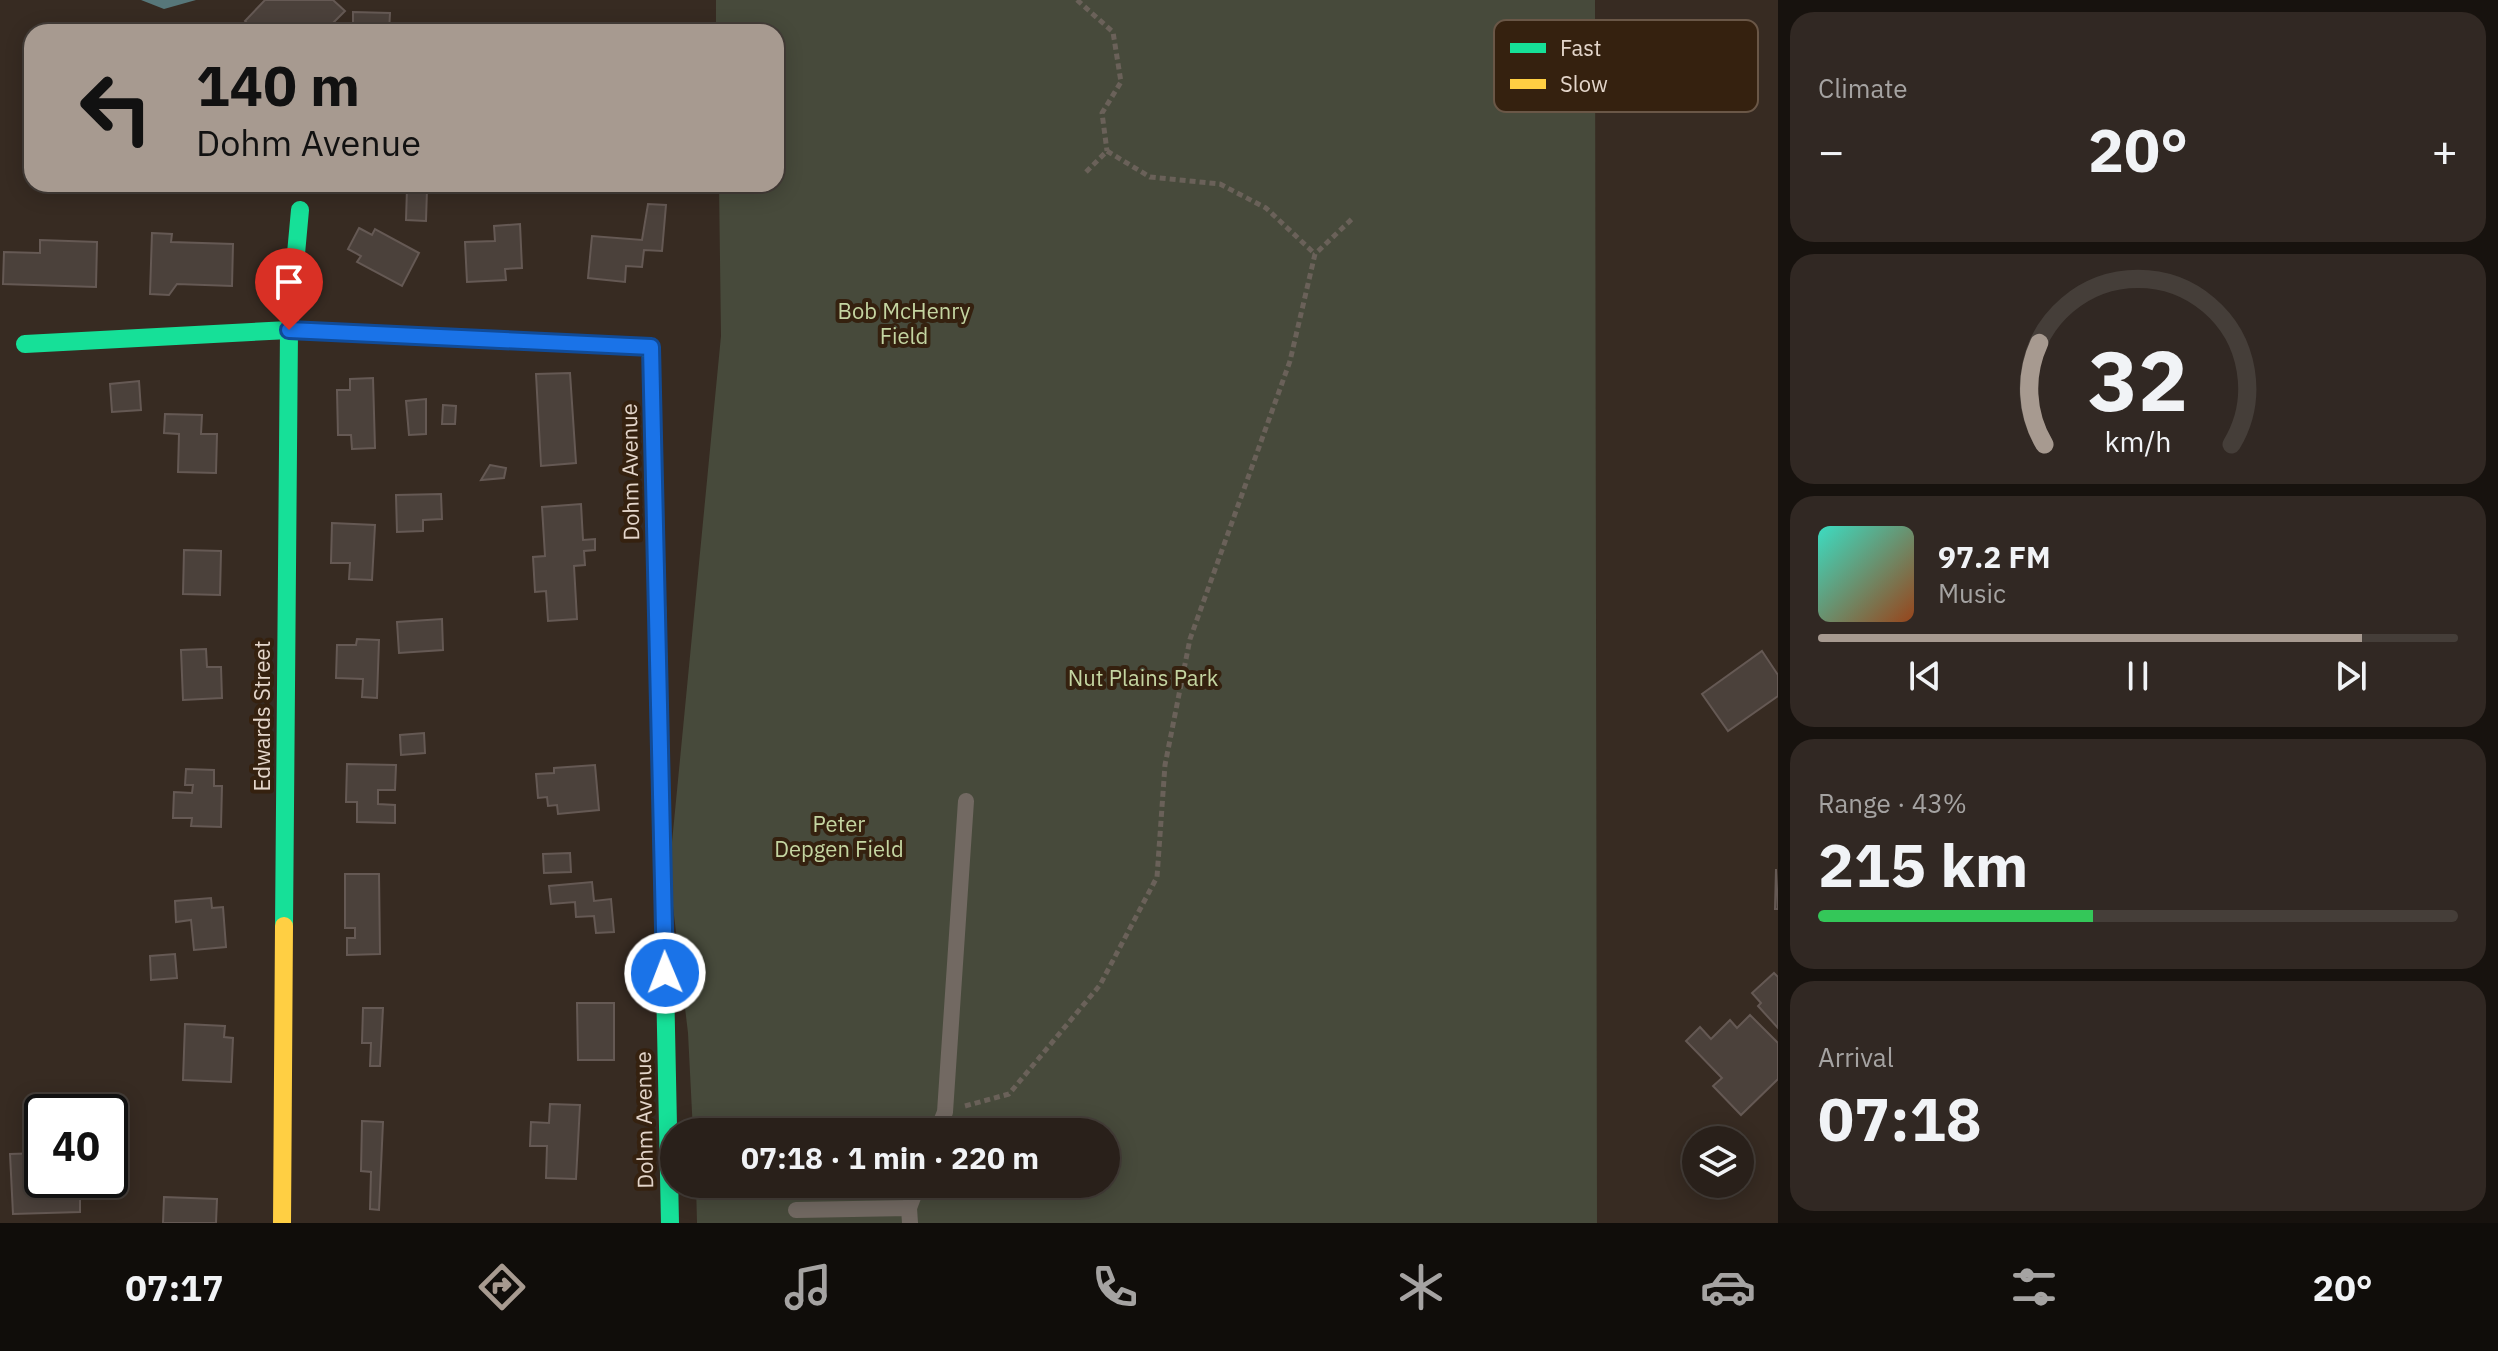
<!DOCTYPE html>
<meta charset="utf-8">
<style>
body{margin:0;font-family:"IBM Plex Sans",sans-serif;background:#312823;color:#f1f3f6;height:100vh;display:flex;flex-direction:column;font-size:30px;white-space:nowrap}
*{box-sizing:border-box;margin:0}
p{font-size:26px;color:#a5a3a2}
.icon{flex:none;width:44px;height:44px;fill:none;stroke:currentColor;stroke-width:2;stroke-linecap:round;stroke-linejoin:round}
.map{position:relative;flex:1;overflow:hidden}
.side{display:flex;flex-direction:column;gap:12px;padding:12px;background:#17120e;width:720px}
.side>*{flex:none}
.hud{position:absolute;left:24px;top:24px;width:760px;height:168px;border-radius:24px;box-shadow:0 4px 20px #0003,0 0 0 2px #453e39;background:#a79a90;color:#111;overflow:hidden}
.tools{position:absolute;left:1682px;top:1126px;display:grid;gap:16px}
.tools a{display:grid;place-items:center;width:72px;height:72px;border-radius:50%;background:#29201a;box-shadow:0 4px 20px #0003,0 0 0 2px #453e39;font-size:40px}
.speed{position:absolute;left:24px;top:1094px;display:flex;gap:16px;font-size:40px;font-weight:700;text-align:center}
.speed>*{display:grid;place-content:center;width:104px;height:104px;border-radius:50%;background:#29201a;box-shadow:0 4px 20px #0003,0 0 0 2px #453e39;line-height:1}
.speed .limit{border:4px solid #111;border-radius:12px;background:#fff;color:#111}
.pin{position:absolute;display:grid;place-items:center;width:68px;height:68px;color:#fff;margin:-82px -34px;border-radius:50% 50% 50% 0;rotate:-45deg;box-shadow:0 0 8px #0007}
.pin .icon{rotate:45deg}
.me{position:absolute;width:88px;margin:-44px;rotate:359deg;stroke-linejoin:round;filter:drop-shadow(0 0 6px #0008)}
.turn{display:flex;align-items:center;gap:28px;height:168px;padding:0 40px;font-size:36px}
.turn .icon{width:104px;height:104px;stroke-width:2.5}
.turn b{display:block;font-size:56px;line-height:68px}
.big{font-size:60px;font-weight:700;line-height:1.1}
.side .widget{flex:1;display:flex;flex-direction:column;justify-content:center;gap:12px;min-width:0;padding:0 28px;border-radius:24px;background:#312823}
.side .dial{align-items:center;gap:0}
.dial svg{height:208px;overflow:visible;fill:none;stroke:#453e39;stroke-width:7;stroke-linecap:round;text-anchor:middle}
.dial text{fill:#f1f3f6;stroke:none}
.song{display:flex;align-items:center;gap:24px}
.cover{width:96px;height:96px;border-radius:12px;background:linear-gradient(135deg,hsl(170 70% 55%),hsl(20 70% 35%))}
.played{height:8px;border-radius:4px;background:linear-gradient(90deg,#a79a90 85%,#453e39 85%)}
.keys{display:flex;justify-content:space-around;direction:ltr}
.heat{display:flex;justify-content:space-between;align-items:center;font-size:44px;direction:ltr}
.charge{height:12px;border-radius:6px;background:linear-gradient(90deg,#34c759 43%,#453e39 0)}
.trip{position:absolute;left:660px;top:1118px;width:460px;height:80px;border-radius:40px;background:#29201a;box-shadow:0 4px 20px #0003,0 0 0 2px #453e39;font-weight:700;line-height:80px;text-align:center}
.tabs{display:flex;height:128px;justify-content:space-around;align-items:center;background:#100d0a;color:#a5a3a2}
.tabs .icon{width:56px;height:56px}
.tabs .active{color:#a79a90}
.tabs b{font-size:36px;color:#f1f3f6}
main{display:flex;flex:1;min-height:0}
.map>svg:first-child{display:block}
.green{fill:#474a3b}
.water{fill:#57777a}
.building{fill:#4b413b;stroke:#655954;stroke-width:2}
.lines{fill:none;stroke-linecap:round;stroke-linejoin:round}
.path{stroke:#6a6159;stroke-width:5;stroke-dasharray:6 4;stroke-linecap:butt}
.lane{stroke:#726962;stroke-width:16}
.fast{stroke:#16e098;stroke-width:18}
.slow{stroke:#ffcf43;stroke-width:18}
.route-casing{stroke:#114b97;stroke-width:20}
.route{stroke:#1a73e8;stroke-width:14}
.labels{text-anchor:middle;stroke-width:8;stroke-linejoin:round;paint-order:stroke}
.park-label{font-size:22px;fill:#c4d5a1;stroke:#35210f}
.street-label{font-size:22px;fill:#e4d6cb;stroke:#35210f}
.key{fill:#35210f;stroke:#6a5747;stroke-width:2}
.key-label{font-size:22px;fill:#e4d6cb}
</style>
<main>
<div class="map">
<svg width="1778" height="1223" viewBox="0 0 1778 1223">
<rect width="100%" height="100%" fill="#372b22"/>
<polygon class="green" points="716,0 1595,0 1597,1223 697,1223 696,1184 1106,1184 1106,1132 693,1132 688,1033 669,873 721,336 719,184 776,184 776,32 716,32"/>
<polygon class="water" points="141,0 196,0 164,9"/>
<g class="building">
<polygon points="265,0 333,0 345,11 327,29 331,32 256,32 245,21"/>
<polygon points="353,12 390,13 389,32 353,32"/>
<polygon points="407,188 427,189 426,221 406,220"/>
<polygon points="648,204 666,205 662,251 644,250 642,267 626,266 625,282 588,278 592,236 642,240"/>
<polygon points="520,224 522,268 505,269 506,280 467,282 465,242 495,241 494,226"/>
<polygon points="359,228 372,235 375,229 419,253 402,286 357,262 361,256 348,249"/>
<polygon points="152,233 172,234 171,242 233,244 232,286 177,284 169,295 150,294"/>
<polygon points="40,240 97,242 96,287 3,284 4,252 40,253"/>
<polygon points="570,373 576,463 541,466 536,374"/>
<polygon points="373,378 375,448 352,449 351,435 338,435 337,390 350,390 350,379"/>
<polygon points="139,381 141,410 112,412 110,384"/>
<polygon points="426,399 426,434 409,435 406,401"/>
<polygon points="443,405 456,406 455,424 442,424"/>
<polygon points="165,414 202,415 201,434 217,434 216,473 178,472 179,434 164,433"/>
<polygon points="490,465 506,468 504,478 481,480"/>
<polygon points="441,494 442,519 423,520 423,531 397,532 396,495"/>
<polygon points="581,504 583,540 595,539 595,550 584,551 585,565 574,566 577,619 548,621 546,591 535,592 533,557 545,556 542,507"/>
<polygon points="332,523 375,525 372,580 349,579 350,563 331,563"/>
<polygon points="184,550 221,551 220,595 183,594"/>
<polygon points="442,619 443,650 399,653 397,622"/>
<polygon points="357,639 379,640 377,698 362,697 363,679 336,678 337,645 356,645"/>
<polygon points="206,649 207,667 221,667 222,698 183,700 181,650"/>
<polygon points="1762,651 1778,675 1778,696 1728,731 1702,694"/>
<polygon points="424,733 425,753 401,755 400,735"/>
<polygon points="347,764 396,765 395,790 378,790 378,804 395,805 395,823 357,822 357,802 346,802"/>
<polygon points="595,765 599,810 558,814 557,805 548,806 547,797 538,798 536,774 554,773 554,768"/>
<polygon points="186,769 214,770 214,786 222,786 221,827 191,826 192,818 173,818 174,792 192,793 193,785 185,785"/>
<polygon points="570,853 571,872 544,873 543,854"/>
<polygon points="1776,869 1778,909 1775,909"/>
<polygon points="345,874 379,874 380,954 347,955 347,938 355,938 355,928 345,928"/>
<polygon points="592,882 594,901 611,899 614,932 596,933 594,916 576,917 575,902 551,904 549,886"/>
<polygon points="211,898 212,908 223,907 226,947 194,950 191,920 176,922 175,901"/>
<polygon points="175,954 177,978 151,980 150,956"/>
<polygon points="1774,973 1778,977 1778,1028 1758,1006 1761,1003 1752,993"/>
<polygon points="577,1003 614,1003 614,1060 578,1060"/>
<polygon points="363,1008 383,1008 380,1066 370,1066 371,1043 362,1043"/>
<polygon points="1750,1015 1778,1043 1778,1079 1741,1115 1713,1086 1722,1078 1686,1041 1700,1027 1711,1039 1730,1020 1737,1028"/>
<polygon points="185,1024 225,1026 224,1037 233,1038 231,1082 183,1080"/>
<polygon points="550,1104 580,1105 576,1179 546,1178 547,1146 530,1146 531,1122 549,1123"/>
<polygon points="362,1121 383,1122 379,1210 370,1209 371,1172 361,1171"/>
<polygon points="42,1153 42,1180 104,1180 104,1197 80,1198 80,1212 13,1214 10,1154"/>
<polygon points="164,1197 217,1199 216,1223 163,1223"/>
</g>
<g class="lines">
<g class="path">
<polyline points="1077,0 1113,32 1121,82 1102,113 1107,151"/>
<polyline points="1107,151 1150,177 1220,184 1266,208 1315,254"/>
<polyline points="1086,172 1107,151"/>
<polyline points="965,1106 1009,1094 1100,985 1157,877 1165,765 1190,639 1290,361 1315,254 1354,217"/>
</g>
<g class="lane">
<polyline points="937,1132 945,1112 966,801"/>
<polyline points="909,1208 918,1184"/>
<polyline points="796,1210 909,1208 910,1223"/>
</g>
<g class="fast">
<polyline points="25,344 289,330 651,347 657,604"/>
<polyline points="284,926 289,330 300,210"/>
<polyline points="665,981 670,1223"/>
</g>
<g class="slow">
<polyline points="657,604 665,981"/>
<polyline points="282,1223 284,926"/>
</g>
</g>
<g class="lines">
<defs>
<polyline id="route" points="289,330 651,347 665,973"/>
</defs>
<use href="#route" class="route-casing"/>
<use href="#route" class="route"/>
</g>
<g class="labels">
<g class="park-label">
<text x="904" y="319">Bob McHenry<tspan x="904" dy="25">Field</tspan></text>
<text x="1143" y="686">Nut Plains Park</text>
<text x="839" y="832">Peter<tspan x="839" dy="25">Depgen Field</tspan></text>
</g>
<g class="street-label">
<text transform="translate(630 472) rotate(-91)" y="8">Dohm Avenue</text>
<text transform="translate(262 716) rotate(-90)" y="8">Edwards Street</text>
<text transform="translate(644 1120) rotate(-91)" y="8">Dohm Avenue</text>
</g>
</g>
<rect x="1494" y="20" width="264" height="92" rx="12" class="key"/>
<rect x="1510" y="43" width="36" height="10" fill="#16e098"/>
<rect x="1510" y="79" width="36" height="10" fill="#ffcf43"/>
<g class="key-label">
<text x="1560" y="56">Fast</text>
<text x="1560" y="92">Slow</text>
</g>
</svg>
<div class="tools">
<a><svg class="icon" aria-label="layers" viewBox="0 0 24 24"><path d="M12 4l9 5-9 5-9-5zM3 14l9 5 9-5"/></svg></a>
</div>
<div class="speed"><div class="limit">40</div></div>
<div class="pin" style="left:289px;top:330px;background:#d93025"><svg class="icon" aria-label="arrive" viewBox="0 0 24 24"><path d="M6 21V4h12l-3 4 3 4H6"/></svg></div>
<svg class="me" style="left:665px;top:973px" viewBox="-20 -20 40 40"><circle r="17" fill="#1a73e8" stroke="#fff" stroke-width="3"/><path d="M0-11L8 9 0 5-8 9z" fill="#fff"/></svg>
<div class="trip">07:18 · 1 min · 220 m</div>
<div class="hud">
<div class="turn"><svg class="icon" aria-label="left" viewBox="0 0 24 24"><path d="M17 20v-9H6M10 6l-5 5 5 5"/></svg><div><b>140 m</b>Dohm Avenue</div></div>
</div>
</div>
<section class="side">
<div class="widget"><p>Climate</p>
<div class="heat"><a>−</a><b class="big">20°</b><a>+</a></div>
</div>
<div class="widget dial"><svg viewBox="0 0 100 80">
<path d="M14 69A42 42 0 1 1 86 69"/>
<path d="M14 69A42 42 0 0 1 12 30" stroke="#a79a90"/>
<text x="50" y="56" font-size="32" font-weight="700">32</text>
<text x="50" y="72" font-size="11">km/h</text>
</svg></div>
<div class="widget">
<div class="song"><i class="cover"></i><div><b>97.2 FM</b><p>Music</p></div></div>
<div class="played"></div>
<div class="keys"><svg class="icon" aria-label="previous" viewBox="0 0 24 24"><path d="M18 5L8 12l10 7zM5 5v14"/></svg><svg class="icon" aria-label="pause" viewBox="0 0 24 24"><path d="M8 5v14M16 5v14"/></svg><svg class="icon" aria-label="next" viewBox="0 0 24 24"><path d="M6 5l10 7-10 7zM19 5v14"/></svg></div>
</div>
<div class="widget"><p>Range · 43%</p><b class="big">215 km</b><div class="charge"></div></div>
<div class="widget"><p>Arrival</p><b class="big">07:18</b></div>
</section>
</main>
<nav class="tabs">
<b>07:17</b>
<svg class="icon active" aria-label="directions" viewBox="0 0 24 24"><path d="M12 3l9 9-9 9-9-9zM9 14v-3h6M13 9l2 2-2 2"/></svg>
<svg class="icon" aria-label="music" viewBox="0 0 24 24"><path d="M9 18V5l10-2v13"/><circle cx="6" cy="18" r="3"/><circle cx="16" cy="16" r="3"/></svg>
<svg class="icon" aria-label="phone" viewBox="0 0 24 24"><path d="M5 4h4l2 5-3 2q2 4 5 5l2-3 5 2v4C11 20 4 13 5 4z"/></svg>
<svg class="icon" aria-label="climate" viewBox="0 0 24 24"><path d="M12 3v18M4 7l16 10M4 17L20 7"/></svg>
<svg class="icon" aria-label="car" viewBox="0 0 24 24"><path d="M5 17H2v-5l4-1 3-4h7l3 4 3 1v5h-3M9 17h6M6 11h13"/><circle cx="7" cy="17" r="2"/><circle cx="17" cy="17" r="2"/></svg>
<svg class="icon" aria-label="filters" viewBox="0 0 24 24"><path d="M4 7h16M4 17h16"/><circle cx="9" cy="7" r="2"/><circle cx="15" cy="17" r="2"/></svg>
<b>20°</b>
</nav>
